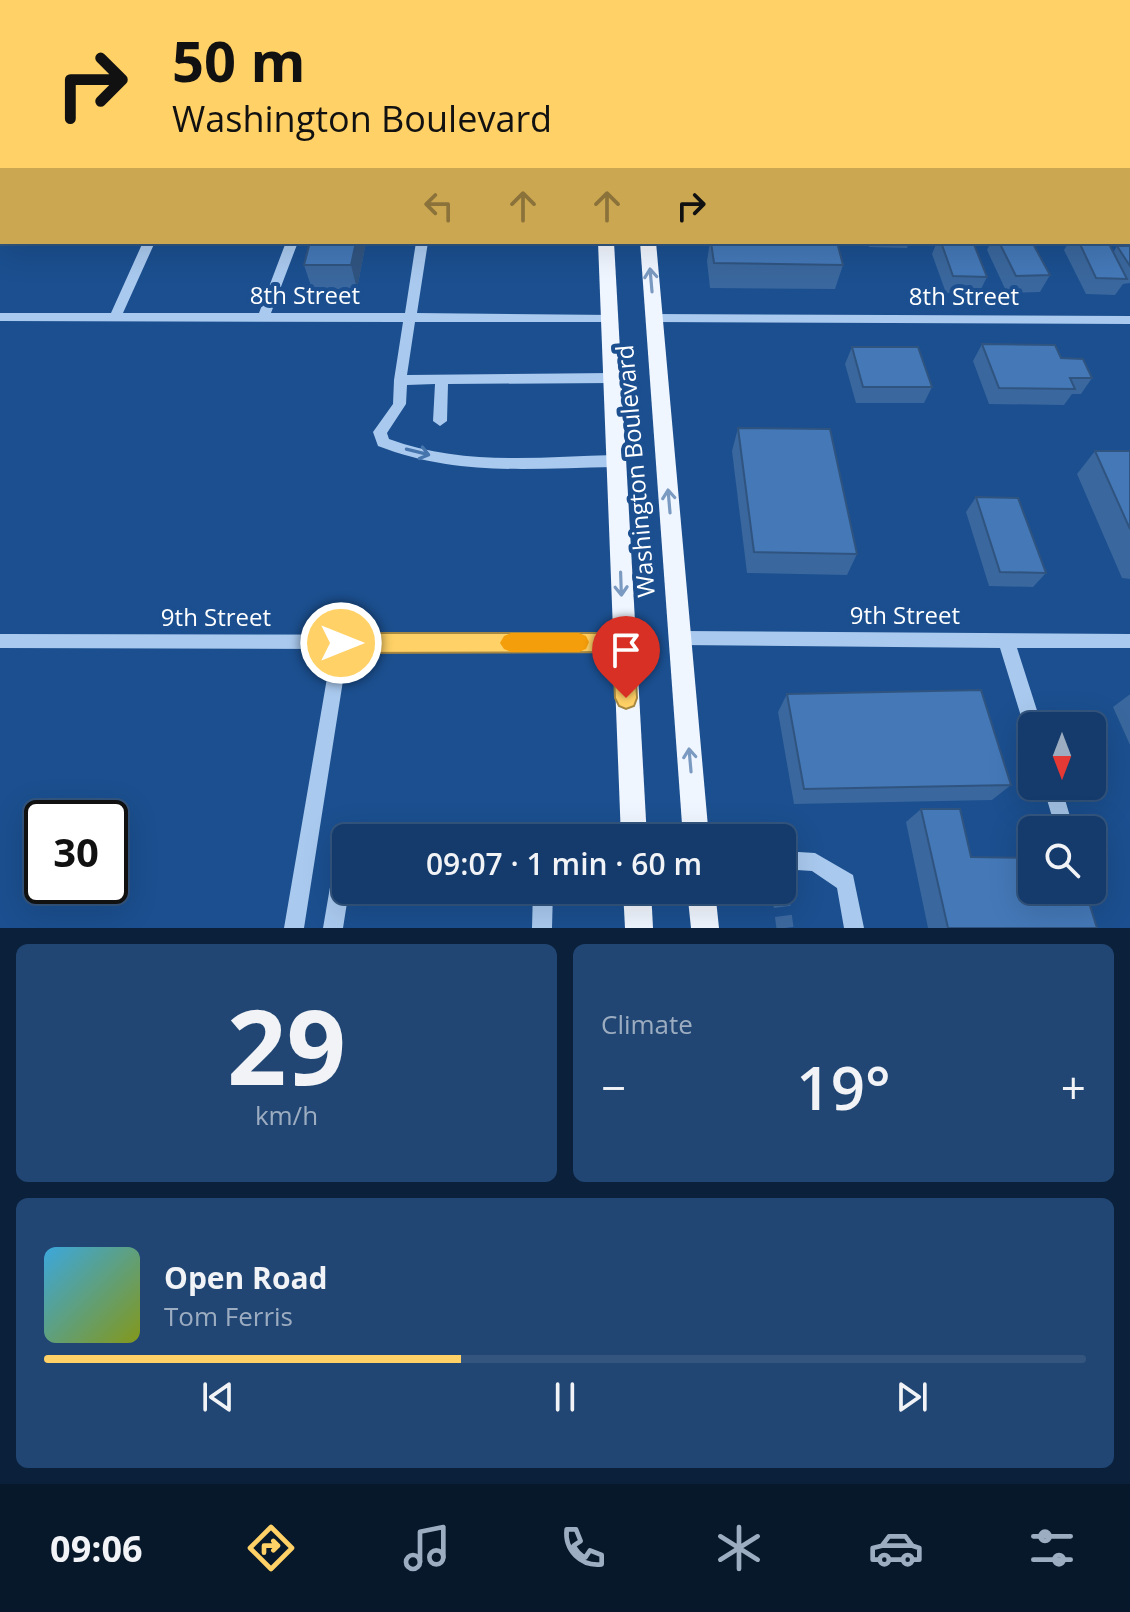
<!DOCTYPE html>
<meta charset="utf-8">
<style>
body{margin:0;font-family:"Open Sans",sans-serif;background:#214673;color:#f1f3f6;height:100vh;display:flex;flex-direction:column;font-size:30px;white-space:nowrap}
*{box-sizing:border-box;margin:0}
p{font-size:26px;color:#9dadc1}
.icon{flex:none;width:44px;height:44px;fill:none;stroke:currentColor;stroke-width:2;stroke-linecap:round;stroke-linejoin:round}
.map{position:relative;height:928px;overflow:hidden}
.details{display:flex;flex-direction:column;gap:16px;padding:16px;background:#0b203b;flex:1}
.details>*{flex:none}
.guide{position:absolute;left:0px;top:0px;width:1130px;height:244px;box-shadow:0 8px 32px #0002,0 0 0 2px #33557e;background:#ffd166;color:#111;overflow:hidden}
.needle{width:52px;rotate:180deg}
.controls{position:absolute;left:1018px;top:712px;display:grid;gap:16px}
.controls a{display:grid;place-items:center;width:88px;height:88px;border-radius:12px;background:#143b6b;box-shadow:0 8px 32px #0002,0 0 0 2px #33557e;font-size:40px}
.speed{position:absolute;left:24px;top:800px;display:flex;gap:16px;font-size:40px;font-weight:700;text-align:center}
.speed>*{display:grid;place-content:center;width:104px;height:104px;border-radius:50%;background:#143b6b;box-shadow:0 8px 32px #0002,0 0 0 2px #33557e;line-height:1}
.speed .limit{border:4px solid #111;border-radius:12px;background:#fff;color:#111}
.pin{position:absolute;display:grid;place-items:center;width:68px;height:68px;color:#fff;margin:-82px -34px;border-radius:50% 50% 50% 0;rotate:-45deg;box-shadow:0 0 8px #0007}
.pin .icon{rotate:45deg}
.me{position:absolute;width:88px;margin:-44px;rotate:90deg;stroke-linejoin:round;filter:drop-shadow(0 0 6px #0008)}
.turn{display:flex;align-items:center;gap:28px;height:168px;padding:0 40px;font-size:36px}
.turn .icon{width:104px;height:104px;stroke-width:2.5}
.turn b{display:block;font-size:56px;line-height:68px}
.lanes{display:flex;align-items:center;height:76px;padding:0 40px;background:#0003;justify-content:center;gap:40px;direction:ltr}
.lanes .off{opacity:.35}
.big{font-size:60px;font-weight:600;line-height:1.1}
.details .widget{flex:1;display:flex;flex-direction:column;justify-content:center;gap:12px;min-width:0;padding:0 28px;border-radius:12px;background:#214673}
.details .dial{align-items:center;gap:0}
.dial b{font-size:104px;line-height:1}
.song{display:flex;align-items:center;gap:24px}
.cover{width:96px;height:96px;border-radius:12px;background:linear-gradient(135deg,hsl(200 70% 55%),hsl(70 70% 35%))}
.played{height:8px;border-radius:4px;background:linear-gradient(90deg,#ffd166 40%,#33557e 40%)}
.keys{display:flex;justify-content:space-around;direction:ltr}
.heat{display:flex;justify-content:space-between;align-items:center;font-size:44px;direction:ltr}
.details .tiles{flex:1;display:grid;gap:16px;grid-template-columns:1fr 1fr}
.widget:last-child{grid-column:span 2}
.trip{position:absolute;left:332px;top:824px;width:464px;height:80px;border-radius:12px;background:#143b6b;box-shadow:0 8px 32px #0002,0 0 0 2px #33557e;font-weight:600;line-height:80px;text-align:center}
.menu{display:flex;height:128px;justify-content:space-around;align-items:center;background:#08182b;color:#9dadc1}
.menu .icon{width:56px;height:56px}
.menu .active{color:#ffd166}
.menu b{font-size:36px;color:#f1f3f6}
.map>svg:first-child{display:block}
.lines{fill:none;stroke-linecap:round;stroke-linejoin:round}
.minor-tunnel{stroke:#3d69a0;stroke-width:17;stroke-dasharray:17 9;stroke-linecap:butt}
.minor{fill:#a9c9ee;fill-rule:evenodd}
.major{fill:#f0f6ff;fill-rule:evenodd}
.wall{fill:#3a679d}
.shaded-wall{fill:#305480}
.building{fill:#4478b7;stroke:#305480;stroke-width:2}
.oneway{stroke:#7b9ac1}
.oneway2{stroke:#4674ac}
.route{fill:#ffd166;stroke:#a68842;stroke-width:2}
.slow{fill:#f59e0b}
.labels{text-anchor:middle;stroke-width:8;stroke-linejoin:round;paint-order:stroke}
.street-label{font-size:24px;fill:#fff;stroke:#1b4f8f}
</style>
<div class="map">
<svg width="1130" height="928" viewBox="0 0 1130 928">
<rect width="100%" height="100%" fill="#1b4f8f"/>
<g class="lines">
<polyline class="minor-tunnel" points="780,890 785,928"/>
<g class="minor">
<rect x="500" y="0" width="8" height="2"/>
<rect x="528" y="0" width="8" height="2"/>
<polygon points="1057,0 1066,0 1067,2 1058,2"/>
<polygon points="1128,90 1130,91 1130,99 1128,98"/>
<rect x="0" y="103" width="2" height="6"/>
<rect x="1128" y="104" width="2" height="6"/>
<path d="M 143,242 L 155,242 L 123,313 L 259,313 L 286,242 L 298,242 L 271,313 L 405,313 L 416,242 L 428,242 L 417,313 L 614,315 L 616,318 L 610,322 L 415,322 L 407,375 L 612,373 L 618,378 L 612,383 L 448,384 L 447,421 L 440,426 L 433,421 L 435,384 L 407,385 L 406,404 L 387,433 L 389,439 C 461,466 539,457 615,455 L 620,457 L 622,461 L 620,465 L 615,467 C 532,468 458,477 378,446 L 373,432 L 393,404 L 394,380 L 403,322 L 0,321 L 0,313 L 111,313 Z"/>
<polygon points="654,314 1130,316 1130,324 654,322 648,318"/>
<polygon points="680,631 1130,634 1130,648 1017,648 1042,726 1032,726 1032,734 1027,732 1024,726 1000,648 680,645 674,643 672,638 674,633"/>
<polygon points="0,634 623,635 629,637 631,642 629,647 623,649 348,649 304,928 284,928 332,649 0,648"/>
<polygon points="1043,786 1061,786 1074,830 1056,830"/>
<polygon points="344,849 346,849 346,890 349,890 343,928 323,928 335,858 337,851"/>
<polygon points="782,851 815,853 853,875 864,928 844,928 837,888 812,871 782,869"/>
<polygon points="533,890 553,890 552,928 532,928"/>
</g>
<g class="major">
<rect x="592" y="0" width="12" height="2"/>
<rect x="623" y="0" width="12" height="2"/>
<polygon points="598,242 614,242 647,838 621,838"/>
<polygon points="640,242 656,242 709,838 683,838"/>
<polygon points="623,890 651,890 653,928 625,928"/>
<polygon points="687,890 715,890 719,928 691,928"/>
</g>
</g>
<g class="wall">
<polygon points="163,0 202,0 201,2 164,2"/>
<polygon points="717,0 782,0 783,2 718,2"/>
<polygon points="838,0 872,0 871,2 839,2"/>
<polygon points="1128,116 1130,117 1130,175 1128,175"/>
<rect x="1128" y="179" width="2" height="38"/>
<polygon points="310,242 366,242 357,289 312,289 304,265"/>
<polygon points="710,242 837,242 843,265 835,289 710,288 707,261"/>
<polygon points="868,242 909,242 907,248 869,247"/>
<polygon points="937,242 973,242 987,277 979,293 946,293 932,254"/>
<polygon points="991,242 1038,242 1038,243 1032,243 1050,275 1040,292 1007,293 987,250"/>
<polygon points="1069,242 1108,242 1113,253 1117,246 1130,246 1130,283 1123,284 1115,295 1086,294 1064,250"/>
<polygon points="982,344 1061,358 1092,378 1081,394 1072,394 1064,405 989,404 973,361"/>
<polygon points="852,347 932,387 924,403 856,403 845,364"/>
<polygon points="738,428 857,554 847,575 747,573 732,451"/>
<polygon points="1095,451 1130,451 1130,579 1122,578 1077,474"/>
<polygon points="976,497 1046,573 1033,587 989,586 966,512"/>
<polygon points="787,694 1011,785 992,800 794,804 778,712"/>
<polygon points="1129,695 1130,695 1130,745 1113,707"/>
<polygon points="921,809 971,857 1097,928 928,928 906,822"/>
</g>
<g class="shaded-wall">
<polygon points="274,0 286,0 285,2 274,2"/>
<polygon points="356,242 366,242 357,289 351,265"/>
</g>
<g class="building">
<polygon points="728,0 782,0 783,2 728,2"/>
<polygon points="1002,1 1036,1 1037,2 1002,2"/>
<polygon points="1128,116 1130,117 1130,134 1128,134"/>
<rect x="1128" y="138" width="2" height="20"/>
<rect x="1128" y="179" width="2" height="21"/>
<polygon points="310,242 356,242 351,265 304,265"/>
<polygon points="711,242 837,242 843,265 714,263"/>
<polygon points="941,242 973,242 987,277 953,276"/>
<polygon points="999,242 1032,242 1050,275 1016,276"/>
<polygon points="1079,242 1108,242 1127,279 1096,278"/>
<polygon points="1117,246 1130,246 1130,266"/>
<polygon points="982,344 1055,345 1061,358 1083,359 1092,378 1070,378 1075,389 999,388"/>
<polygon points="852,347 918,347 932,387 863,387"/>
<polygon points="738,428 830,429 857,554 754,552"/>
<polygon points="1095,451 1130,451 1130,529"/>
<polygon points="976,497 1018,498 1046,573 1000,572"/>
<polygon points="981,690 1011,785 804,789 787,694"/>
<polygon points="921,809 960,809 971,857 1032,858 1032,890 1085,890 1097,928 948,928"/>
</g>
<defs><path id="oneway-shaft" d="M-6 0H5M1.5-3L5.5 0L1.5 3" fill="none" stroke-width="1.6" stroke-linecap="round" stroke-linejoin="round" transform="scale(2)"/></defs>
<g class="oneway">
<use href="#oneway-shaft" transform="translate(651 280) rotate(-95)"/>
<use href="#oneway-shaft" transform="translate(669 501) rotate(-95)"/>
<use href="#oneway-shaft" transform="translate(621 584) rotate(88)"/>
<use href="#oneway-shaft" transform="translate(690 760) rotate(-95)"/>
</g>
<use class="oneway2" href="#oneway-shaft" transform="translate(418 452) rotate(14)"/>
<polygon class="route" points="341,633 623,633 630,636 634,642 637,698 634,706 626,709 619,706 615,698 613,652 341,653 333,650 330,643 333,636"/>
<polygon class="slow" points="511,633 579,633 586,636 589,642 586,649 579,652 511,652 504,649 500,643 504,636"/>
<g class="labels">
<g class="street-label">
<text x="305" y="304">8th Street</text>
<text x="964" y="305">8th Street</text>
<text transform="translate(636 471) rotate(-95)" y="8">Washington Boulevard</text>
<text x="905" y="624">9th Street</text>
<text x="216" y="626">9th Street</text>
</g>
</g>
</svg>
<div class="controls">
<a><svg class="needle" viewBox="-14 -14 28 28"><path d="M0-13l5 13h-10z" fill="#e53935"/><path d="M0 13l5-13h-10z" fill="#9dadc1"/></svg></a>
<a><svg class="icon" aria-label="search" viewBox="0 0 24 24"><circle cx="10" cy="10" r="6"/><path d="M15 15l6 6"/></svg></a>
</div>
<div class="speed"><div class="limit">30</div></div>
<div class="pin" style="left:626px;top:698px;background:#d93025"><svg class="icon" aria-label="arrive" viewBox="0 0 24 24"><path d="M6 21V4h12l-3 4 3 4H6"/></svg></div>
<svg class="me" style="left:341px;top:643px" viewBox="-20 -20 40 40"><circle r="17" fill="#ffd166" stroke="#fff" stroke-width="3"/><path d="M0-11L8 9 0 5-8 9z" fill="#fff"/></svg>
<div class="trip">09:07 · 1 min · 60 m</div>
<div class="guide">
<div class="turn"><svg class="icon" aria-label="right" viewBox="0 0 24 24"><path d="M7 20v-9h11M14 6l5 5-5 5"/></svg><div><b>50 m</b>Washington Boulevard</div></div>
<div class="lanes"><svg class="icon off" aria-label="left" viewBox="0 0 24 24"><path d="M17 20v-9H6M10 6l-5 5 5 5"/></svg><svg class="icon off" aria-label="ahead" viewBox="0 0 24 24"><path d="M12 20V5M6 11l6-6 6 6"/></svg><svg class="icon off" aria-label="ahead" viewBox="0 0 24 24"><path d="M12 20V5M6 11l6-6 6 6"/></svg><svg class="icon" aria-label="right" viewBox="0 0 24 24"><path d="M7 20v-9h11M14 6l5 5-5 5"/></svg></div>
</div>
</div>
<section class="details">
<div class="tiles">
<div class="widget dial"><b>29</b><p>km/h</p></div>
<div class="widget"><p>Climate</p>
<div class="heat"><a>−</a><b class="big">19°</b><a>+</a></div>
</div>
<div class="widget">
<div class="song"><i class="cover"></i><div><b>Open Road</b><p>Tom Ferris</p></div></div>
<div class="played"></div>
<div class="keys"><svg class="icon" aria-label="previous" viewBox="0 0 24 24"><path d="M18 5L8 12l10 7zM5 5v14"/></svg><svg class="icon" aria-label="pause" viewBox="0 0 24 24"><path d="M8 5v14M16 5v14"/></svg><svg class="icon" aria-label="next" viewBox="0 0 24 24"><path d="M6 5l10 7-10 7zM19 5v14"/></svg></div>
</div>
</div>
</section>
<nav class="menu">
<b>09:06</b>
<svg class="icon active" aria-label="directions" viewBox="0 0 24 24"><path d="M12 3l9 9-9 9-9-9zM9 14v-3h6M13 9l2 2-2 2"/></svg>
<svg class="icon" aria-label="music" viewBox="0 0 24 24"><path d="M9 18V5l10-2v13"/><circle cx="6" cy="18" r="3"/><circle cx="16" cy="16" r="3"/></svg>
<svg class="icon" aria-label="phone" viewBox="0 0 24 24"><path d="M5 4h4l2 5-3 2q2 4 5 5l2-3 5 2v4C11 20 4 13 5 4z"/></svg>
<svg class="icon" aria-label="climate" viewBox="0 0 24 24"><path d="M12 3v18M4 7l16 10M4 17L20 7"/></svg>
<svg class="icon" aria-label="car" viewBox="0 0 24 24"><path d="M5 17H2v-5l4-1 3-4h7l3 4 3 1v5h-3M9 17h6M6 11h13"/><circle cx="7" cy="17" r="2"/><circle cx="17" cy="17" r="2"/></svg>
<svg class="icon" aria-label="filters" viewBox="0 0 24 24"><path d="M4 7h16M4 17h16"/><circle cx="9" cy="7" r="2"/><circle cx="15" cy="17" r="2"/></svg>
</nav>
